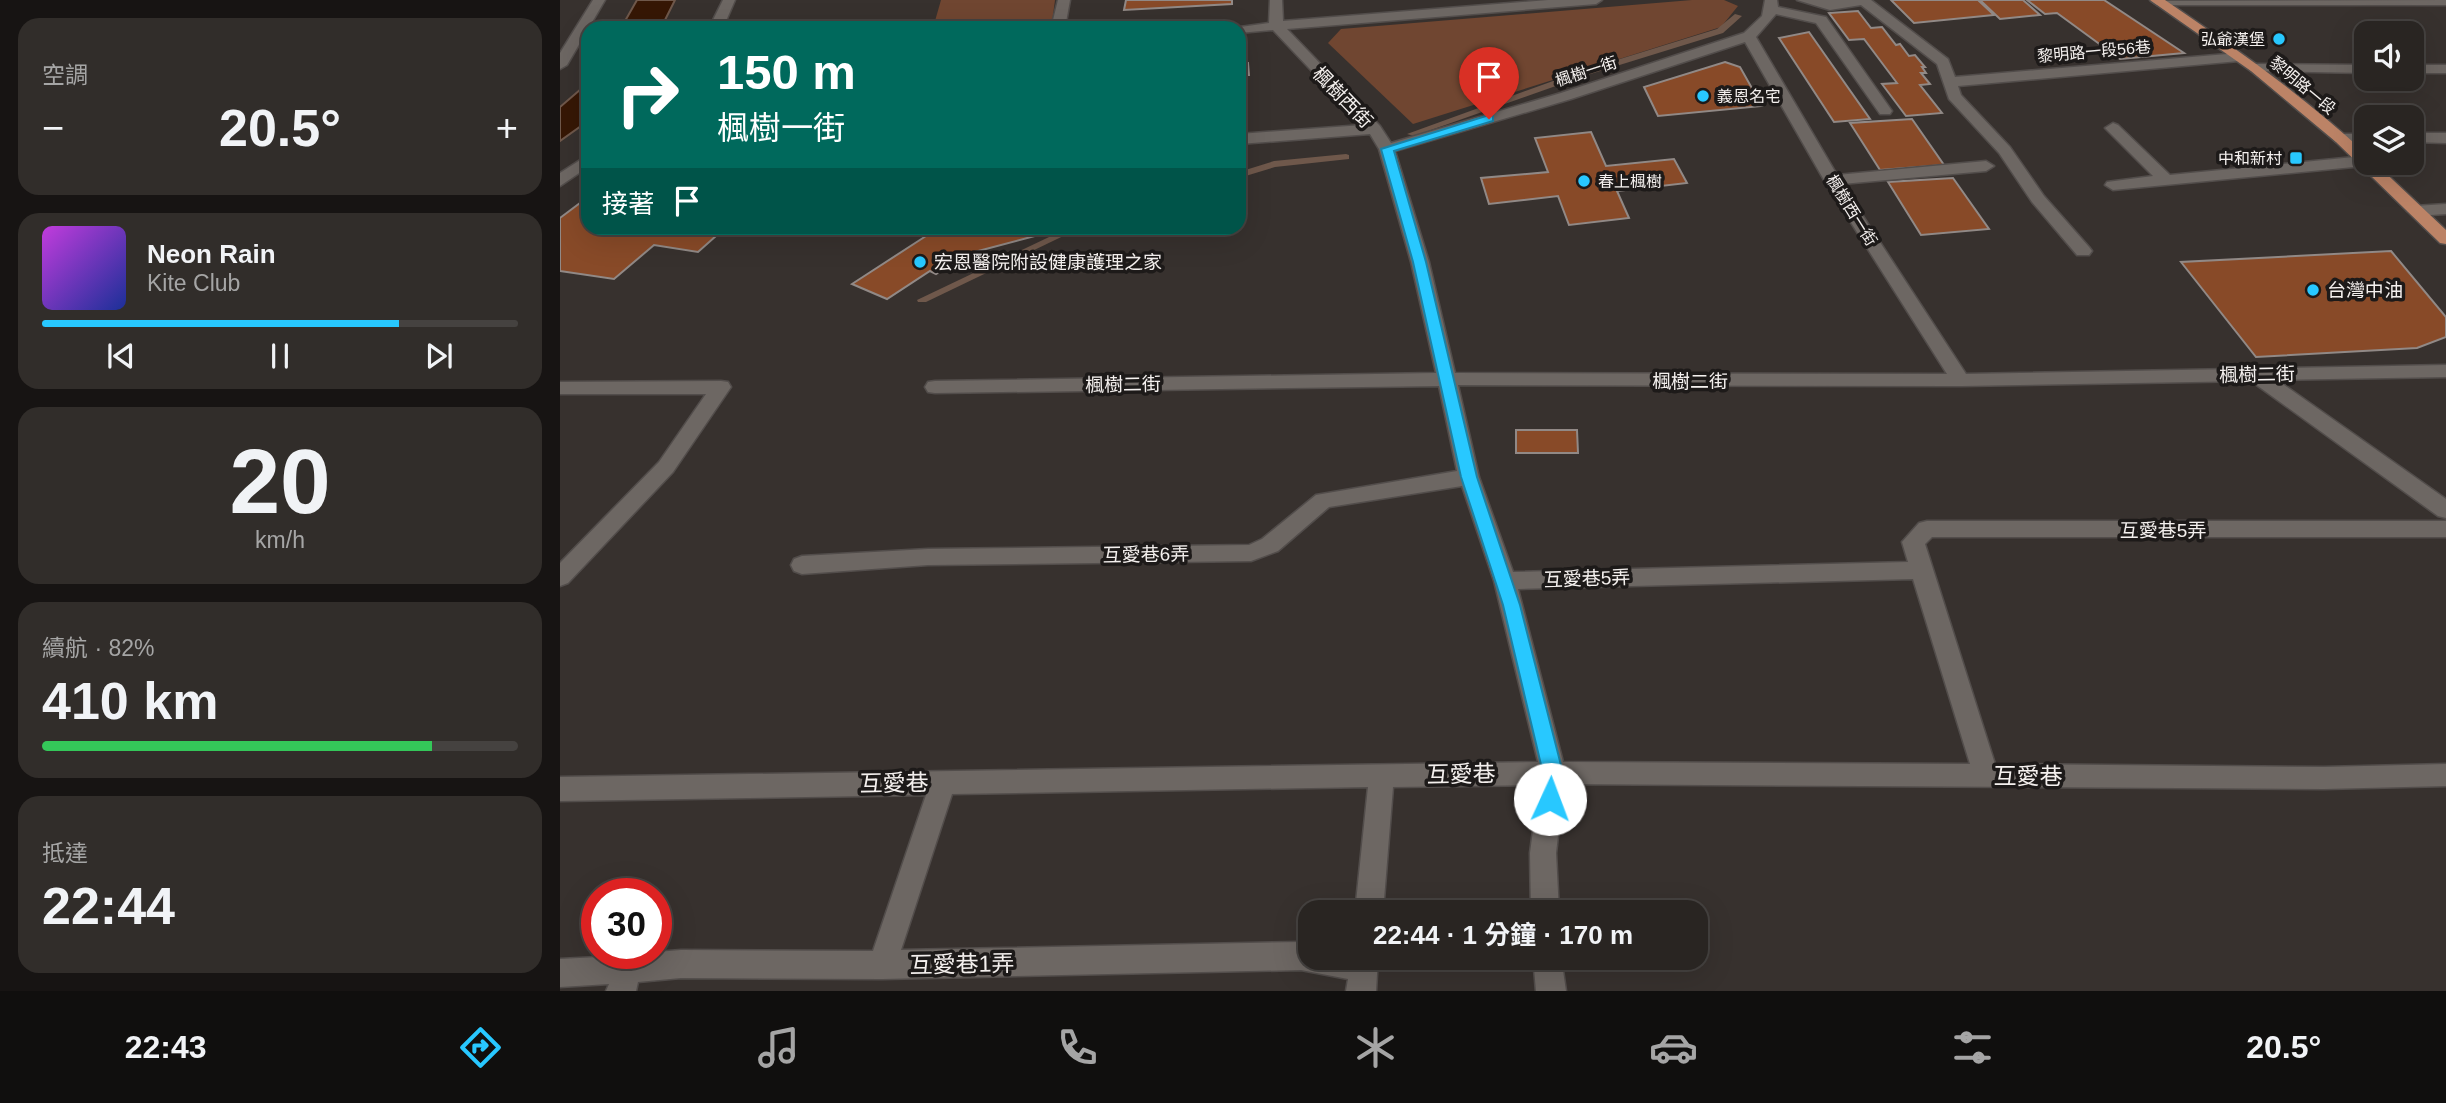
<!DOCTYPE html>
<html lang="zh-TW">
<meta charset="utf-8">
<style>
body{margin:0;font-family:Helvetica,"Noto Sans TC",sans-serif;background:#312d2a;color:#f1f3f6;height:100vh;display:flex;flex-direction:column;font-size:26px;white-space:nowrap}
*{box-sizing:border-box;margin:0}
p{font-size:23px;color:#a5a5a5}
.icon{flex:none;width:38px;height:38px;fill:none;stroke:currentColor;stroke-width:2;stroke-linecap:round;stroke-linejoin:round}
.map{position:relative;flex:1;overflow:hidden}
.sheet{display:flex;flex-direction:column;gap:18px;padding:18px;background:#171413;width:560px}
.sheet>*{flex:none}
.guide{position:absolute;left:21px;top:21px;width:665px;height:214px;border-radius:21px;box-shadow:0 7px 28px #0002,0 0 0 2px #454240;background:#00695c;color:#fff;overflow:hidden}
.controls{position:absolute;left:1794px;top:21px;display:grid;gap:14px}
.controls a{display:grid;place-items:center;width:70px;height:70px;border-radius:14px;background:#292522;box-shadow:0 7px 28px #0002,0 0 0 2px #454240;font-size:35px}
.speed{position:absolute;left:21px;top:878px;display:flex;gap:14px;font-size:35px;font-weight:700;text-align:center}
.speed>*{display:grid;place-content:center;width:91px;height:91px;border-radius:50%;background:#292522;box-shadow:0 7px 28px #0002,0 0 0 2px #454240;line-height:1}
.speed .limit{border:10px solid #d22;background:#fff;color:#111}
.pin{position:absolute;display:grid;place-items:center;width:60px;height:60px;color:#fff;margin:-72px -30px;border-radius:50% 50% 50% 0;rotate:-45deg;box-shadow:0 0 7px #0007}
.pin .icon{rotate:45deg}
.me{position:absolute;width:77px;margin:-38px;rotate:2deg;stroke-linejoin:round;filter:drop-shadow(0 0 5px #0008)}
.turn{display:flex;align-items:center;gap:24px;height:147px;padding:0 21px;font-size:32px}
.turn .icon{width:91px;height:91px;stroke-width:2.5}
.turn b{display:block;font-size:49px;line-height:60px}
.then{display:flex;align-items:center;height:66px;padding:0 21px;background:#0003;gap:14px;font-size:26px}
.big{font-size:52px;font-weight:700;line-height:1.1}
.sheet .card{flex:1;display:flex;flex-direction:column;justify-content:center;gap:10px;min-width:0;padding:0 24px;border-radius:21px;background:#312d2a}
.sheet .dial{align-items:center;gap:0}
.dial b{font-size:91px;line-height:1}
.song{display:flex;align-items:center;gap:21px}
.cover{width:84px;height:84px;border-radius:10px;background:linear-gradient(135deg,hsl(290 70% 55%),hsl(230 70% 35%))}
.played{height:7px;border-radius:4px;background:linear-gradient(90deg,#28c8ff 75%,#454240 75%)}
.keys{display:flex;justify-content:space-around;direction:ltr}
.heat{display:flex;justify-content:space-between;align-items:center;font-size:38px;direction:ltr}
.charge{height:10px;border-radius:5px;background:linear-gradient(90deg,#34c759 82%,#454240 0)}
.trip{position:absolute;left:738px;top:900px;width:410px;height:70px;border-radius:21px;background:#292522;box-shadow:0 7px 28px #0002,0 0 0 2px #454240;font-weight:700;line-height:70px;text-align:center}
.tab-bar{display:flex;height:112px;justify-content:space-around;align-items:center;background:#100f0e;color:#a5a5a5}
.tab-bar .icon{width:49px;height:49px}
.tab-bar .on{color:#28c8ff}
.tab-bar b{font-size:32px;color:#f1f3f6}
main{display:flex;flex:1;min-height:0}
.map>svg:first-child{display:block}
.green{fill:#704631}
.water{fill:#361705;stroke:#6f584b;stroke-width:2}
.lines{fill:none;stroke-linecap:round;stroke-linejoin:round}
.stream{fill:#6f584b;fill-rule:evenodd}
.building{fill:#884a28;stroke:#918986;stroke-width:2}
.minor-casing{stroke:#524d4b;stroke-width:3}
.major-casing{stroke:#524d4b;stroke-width:3}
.minor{fill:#6d6763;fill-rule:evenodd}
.major{fill:#bc8366;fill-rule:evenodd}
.route{fill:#28c8ff;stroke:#1a82a6;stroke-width:2}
.poi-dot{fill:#28c8ff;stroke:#1d1a19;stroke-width:2.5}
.labels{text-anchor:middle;stroke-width:7;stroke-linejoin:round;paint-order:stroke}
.far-poi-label{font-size:16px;fill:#f4f0ee;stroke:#1d1a19;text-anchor:end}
.far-street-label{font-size:16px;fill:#f4f0ee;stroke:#1d1a19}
.street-label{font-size:19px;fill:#f4f0ee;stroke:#1d1a19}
.poi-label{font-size:19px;fill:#f4f0ee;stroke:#1d1a19;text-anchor:start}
.near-street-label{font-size:23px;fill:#f4f0ee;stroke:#1d1a19}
</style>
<main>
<section class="sheet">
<div class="card"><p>空調</p>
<div class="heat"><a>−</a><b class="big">20.5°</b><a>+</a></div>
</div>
<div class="card">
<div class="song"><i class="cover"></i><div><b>Neon Rain</b><p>Kite Club</p></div></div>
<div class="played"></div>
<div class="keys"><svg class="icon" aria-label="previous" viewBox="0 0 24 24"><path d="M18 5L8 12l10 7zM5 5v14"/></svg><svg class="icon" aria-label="pause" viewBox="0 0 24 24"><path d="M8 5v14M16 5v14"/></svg><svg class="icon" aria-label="next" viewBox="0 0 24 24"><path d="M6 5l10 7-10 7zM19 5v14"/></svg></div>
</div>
<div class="card dial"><b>20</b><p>km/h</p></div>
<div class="card"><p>續航 · 82%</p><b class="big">410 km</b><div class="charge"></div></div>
<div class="card"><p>抵達</p><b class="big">22:44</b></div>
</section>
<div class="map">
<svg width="1886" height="991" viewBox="0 0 1886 991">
<rect width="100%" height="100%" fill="#37312e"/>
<g class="green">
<polygon points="381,0 495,0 492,23 482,28 373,28"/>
<polygon points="1132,0 1164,0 1178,6 1161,27 853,124 768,43 781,29"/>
</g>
<g class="water">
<polygon points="77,0 115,0 101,28 61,28"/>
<polygon points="28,83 28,121 0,141 0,107"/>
</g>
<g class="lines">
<g class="stream">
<polygon points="1175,14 1182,16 1163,33 1024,76 854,136 847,134 1018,72 1157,29"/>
<polygon points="786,154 789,155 789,159 715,167 679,178 679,172 714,161"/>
<polygon points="508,228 520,228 366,302 358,302 357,300"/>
</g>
</g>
<g class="building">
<polygon points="566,0 672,0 672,4 564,10"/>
<polygon points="1331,0 1418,0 1434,15 1354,23"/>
<polygon points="1420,0 1463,0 1480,15 1440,19"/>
<polygon points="1467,0 1544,0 1624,53 1560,59 1497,13 1485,14"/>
<polygon points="1298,11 1311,28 1322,27 1336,45 1340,44 1349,56 1355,55 1365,67 1362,67 1366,73 1361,73 1370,84 1360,85 1382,113 1346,116 1322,84 1337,83 1304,39 1289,40 1269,13"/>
<polygon points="1249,32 1310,119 1274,122 1219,38"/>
<polygon points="679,42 680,55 684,54 684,63 688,63 689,75 679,75"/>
<polygon points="1165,62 1180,67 1202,106 1098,116 1084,87"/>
<polygon points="1352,119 1384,165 1320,170 1290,123"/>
<polygon points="1031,132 1046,166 1114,159 1127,183 1057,191 1069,218 1009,225 998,196 929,204 921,178 988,172 975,138"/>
<polygon points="1393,178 1429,229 1361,235 1328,182"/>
<polygon points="28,197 28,228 165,228 138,252 94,245 54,279 0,271 0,218"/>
<polygon points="367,228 484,228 486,233 407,254 376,274 370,271 327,299 292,284 366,236"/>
<polygon points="1831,251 1886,317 1886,337 1857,348 1696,357 1621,262"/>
<polygon points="956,430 1017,430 1018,453 956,453"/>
</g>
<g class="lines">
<defs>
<g id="minor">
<polygon points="33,0 45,0 7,65 0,69 0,53"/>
<polygon points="163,0 175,0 163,28 149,28"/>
<polygon points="498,0 510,0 505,28 491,28"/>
<path d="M 710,0 L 722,0 L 723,21 L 988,0 L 1042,0 L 1036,4 L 727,29 L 820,126 L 831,143 L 1001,93 L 1184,33 L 1202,16 L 1205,0 L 1217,0 L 1218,7 L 1266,17 L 1332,111 L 1330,114 L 1320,114 L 1256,23 L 1216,14 L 1196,37 L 1277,175 L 1426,161 L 1434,166 L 1426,171 L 1282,184 L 1406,374 L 1886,365 L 1886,377 L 1717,380 L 1886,499 L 1886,518 L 1878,516 L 1691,381 L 1401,386 L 898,385 L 919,477 L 953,572 L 1348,562 L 1342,542 L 1359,523 L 1367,521 L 1886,521 L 1886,537 L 1372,537 L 1365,544 L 1435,764 L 1764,767 L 1886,764 L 1886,786 L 1764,789 L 1004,784 L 996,853 L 999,912 L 971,912 L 970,853 L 979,785 L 833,787 L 823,912 L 795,912 L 808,787 L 392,794 L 341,950 L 741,942 L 751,944 L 751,957 L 818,957 L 816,991 L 786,991 L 788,979 L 741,970 L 322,979 L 121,978 L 78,982 L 76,991 L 46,991 L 49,984 L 0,987 L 0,959 L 96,954 L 96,952 L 121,950 L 313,951 L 366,795 L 0,801 L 0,777 L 978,762 L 934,581 L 902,486 L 769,507 L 718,551 L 691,561 L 368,565 L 242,574 L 234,571 L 231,565 L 234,559 L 242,556 L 368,549 L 689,545 L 702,539 L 756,495 L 897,471 L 879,386 L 375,393 L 368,392 L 365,387 L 368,382 L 375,381 L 876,373 L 851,262 L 819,149 L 810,134 L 679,144 L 679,134 L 803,125 L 713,30 L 679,33 L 679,28 L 673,28 L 709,23 ZM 1185,42 L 1264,180 L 1387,374 L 895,373 L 869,262 L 835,151 L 1011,99 ZM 1353,579 L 1410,764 L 1003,762 L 958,589 Z"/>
<polygon points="1237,0 1311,0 1388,59 1395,77 1679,53 1686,57 1679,61 1398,86 1401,95 1450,147 1484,196 1529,247 1532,251 1529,255 1517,255 1472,202 1439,153 1389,99 1377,64 1301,5 1270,10"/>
<polygon points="1886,0 1886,5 1597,5 1591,1"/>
<polygon points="1696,64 1806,65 1806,73 1691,71 1689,68"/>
<rect x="1852" y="65" width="34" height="8"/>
<polygon points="1553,123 1558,125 1610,175 1804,156 1806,163 1811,163 1804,166 1553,190 1545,185 1547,182 1593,176 1545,128"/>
<polygon points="1852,133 1886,133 1886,143 1852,142"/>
<polygon points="1781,134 1806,134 1806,144 1776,142 1773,139 1776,136"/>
<polygon points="28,155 28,167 0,186 0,173"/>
<polygon points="1886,204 1886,214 1855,216 1847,211 1855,206"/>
<polygon points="161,381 168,382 171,387 113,472 8,583 0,586 0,563 99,462 146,394 0,394 0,382"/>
<polygon points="973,957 1001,957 1006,991 976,991"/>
</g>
<path id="major" d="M 1590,0 L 1605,0 C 1675,48 1744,96 1806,154 L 1806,163 L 1815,163 L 1886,230 L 1886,244 L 1880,243 L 1776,142 L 1691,71 Z"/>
</defs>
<use href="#minor" class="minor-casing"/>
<use href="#major" class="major-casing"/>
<use href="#minor" class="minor"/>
<use href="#major" class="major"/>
</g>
<polygon class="route" points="929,115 933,116 933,121 834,151 866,262 917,477 960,605 1003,773 997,806 990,808 983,806 980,799 983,773 943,605 901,477 853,262 821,149"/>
<g class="poi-dot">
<circle cx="1719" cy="39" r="7"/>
<circle cx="1143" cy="96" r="7"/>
<rect x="1729" y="151" width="14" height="14" rx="3.5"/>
<circle cx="1024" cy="181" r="7"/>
<circle cx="360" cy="262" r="7"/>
<circle cx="1753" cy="290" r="7"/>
</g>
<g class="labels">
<g class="far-poi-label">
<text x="1705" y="45">弘爺漢堡</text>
<text x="1157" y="102" text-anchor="start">義恩名宅</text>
<text x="1722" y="164">中和新村</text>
<text x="1038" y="187" text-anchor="start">春上楓樹</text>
</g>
<g class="far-street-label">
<text transform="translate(1534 51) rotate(-5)" y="6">黎明路一段56巷</text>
<text transform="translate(1026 71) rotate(-18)" y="6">楓樹一街</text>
<text transform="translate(1743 85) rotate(40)" y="6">黎明路一段</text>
<text transform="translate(1292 210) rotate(58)" y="6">楓樹西一街</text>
</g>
<g class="street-label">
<text transform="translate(783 97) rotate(46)" y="7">楓樹西街</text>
<text transform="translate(1697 374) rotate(-1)" y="7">楓樹二街</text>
<text x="1130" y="388">楓樹二街</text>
<text transform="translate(563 384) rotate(-1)" y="7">楓樹二街</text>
<text x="1603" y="537">互愛巷5弄</text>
<text transform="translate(586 554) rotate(-1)" y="7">互愛巷6弄</text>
<text transform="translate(1027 578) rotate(-2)" y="7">互愛巷5弄</text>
</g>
<g class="poi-label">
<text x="374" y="269">宏恩醫院附設健康護理之家</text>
<text x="1767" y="297">台灣中油</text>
</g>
<g class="near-street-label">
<text transform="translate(901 774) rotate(-1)" y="8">互愛巷</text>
<text x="1468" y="784">互愛巷</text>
<text transform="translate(334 783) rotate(-1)" y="8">互愛巷</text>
<text transform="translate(402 964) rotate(-1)" y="8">互愛巷1弄</text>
</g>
</g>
</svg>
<div class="controls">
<a><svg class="icon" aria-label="sound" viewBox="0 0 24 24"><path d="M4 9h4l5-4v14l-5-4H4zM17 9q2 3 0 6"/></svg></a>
<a><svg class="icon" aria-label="layers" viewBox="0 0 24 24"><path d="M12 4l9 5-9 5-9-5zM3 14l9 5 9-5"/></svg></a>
</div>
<div class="speed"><div class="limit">30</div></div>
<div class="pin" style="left:929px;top:119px;background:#d93025"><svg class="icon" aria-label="arrive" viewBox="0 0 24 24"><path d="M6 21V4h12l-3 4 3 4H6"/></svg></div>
<svg class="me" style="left:990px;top:799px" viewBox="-20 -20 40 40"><circle r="19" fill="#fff"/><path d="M0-13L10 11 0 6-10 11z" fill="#28c8ff"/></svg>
<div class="trip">22:44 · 1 分鐘 · 170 m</div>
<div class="guide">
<div class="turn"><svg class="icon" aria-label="right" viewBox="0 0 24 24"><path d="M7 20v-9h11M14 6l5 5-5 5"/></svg><div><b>150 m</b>楓樹一街</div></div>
<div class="then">接著<svg class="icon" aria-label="arrive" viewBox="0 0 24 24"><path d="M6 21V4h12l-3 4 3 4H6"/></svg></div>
</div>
</div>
</main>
<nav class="tab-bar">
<b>22:43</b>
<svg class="icon on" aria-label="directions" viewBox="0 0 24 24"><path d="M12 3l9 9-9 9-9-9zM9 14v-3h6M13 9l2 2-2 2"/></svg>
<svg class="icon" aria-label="music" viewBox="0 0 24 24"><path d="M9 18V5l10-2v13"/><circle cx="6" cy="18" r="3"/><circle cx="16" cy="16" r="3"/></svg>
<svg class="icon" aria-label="phone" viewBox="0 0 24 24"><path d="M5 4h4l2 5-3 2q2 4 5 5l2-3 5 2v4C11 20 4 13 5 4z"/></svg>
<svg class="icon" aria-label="climate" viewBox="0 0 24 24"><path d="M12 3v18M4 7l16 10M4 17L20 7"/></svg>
<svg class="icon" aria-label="car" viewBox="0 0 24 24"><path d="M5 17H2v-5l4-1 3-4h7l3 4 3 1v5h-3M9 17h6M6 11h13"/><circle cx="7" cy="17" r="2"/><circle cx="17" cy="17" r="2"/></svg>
<svg class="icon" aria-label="filters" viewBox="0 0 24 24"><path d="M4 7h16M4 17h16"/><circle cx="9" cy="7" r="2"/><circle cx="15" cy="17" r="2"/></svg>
<b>20.5°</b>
</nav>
